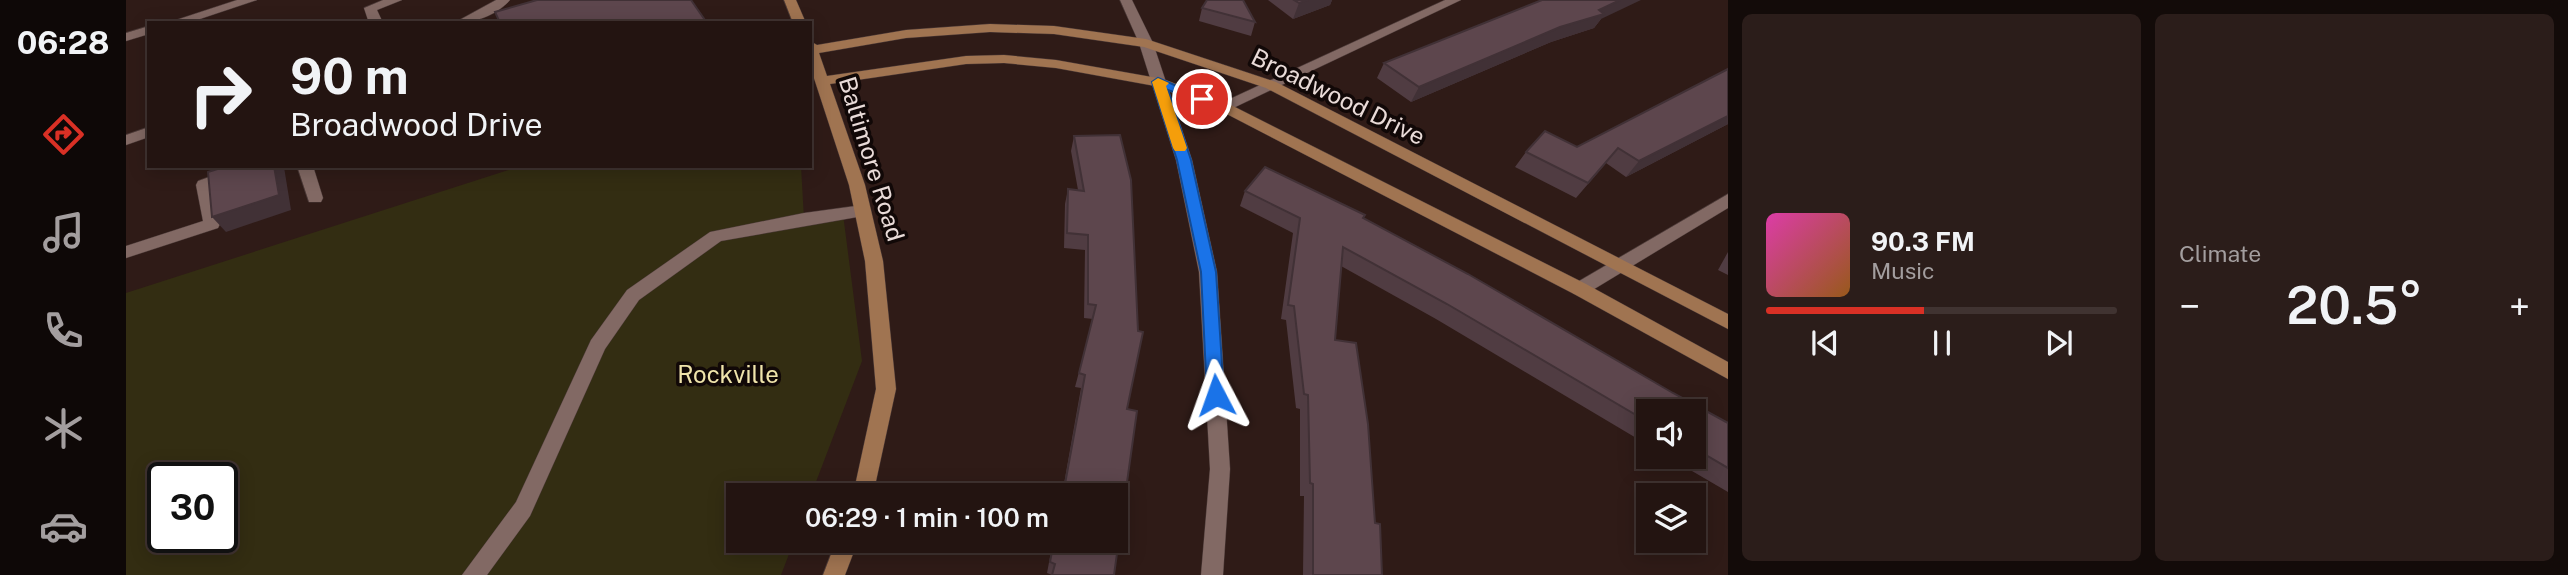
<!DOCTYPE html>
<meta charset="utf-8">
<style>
body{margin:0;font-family:"Public Sans",sans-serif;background:#2b1d1a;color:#f1f3f6;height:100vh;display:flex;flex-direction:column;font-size:26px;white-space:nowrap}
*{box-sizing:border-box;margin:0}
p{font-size:23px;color:#a39e9f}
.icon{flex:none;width:38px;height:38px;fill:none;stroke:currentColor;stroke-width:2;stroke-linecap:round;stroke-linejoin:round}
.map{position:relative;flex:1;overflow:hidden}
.panel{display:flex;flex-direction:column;gap:14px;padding:14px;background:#130b09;width:840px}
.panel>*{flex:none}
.banner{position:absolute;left:21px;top:21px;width:665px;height:147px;border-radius:0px;box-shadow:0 4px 18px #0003,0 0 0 2px #403331;background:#231411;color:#f1f3f6;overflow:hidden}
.controls{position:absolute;left:1510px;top:399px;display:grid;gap:14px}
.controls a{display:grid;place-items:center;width:70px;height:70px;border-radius:0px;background:#231411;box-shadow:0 4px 18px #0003,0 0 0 2px #403331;font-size:35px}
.speed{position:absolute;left:21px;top:462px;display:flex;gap:14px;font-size:35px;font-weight:700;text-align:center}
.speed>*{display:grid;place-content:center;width:91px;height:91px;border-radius:50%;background:#231411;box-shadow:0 4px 18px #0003,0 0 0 2px #403331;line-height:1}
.speed .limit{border:4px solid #111;border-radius:10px;background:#fff;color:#111}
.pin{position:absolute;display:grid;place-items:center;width:60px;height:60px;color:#fff;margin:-30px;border:4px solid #fff;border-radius:50%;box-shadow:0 2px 7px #0007}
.me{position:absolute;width:77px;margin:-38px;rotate:356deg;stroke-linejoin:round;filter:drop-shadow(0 0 5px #0008)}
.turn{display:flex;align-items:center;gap:24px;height:147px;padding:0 28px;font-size:32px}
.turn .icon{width:91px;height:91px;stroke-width:2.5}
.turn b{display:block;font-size:49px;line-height:60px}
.big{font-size:52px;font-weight:600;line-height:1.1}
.panel .widget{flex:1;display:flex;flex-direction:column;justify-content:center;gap:10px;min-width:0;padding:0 24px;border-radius:10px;background:#2b1d1a}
.song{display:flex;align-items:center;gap:21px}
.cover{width:84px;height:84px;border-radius:10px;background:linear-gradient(135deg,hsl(320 70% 55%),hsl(30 70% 35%))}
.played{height:7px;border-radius:4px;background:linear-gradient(90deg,#d93025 45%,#403331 45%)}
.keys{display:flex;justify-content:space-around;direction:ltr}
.heat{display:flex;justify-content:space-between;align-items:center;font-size:38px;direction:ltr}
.panel .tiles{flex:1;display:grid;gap:14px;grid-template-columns:repeat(2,1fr)}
.trip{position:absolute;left:600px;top:483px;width:402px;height:70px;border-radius:0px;background:#231411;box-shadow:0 4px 18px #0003,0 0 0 2px #403331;font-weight:600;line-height:70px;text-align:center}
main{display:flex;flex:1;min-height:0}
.dock{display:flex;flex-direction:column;width:126px;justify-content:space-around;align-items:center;background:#0e0807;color:#a39e9f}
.dock .icon{width:49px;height:49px}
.dock .current{color:#d93025}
.dock b{font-size:32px;color:#f1f3f6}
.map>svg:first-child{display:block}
.green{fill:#332d12;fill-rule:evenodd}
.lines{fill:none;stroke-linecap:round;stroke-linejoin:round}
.lane-casing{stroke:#493836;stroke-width:1}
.street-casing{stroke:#493836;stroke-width:1}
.secondary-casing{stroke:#493836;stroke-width:1}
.lane{fill:#826964;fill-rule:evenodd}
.street{fill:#826964;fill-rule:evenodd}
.secondary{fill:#a07451;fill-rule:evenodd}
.wall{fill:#503c42}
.shaded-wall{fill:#413136}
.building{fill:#5d464d;stroke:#413136;stroke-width:2}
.route{fill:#1a73e8;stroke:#114b97;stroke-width:2}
.slow{fill:#f59e0b}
.labels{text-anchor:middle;stroke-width:7;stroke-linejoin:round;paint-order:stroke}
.street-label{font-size:24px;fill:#e9dbd8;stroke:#110807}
.park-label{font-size:24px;fill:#f0e4ab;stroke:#110807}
</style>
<main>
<nav class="dock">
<b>06:28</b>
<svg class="icon current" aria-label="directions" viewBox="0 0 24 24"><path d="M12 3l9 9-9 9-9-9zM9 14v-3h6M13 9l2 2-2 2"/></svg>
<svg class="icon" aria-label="music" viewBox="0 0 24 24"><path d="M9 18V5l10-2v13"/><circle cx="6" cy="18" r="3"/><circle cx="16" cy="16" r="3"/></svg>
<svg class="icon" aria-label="phone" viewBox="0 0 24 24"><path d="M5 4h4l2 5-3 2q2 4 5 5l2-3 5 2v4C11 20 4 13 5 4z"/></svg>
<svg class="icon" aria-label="climate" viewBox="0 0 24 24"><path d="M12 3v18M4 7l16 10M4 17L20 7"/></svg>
<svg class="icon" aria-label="car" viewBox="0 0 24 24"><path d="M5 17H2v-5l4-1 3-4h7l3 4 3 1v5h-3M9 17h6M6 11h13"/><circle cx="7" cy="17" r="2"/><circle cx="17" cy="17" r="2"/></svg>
</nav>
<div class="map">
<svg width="1602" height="575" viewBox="0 0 1602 575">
<rect width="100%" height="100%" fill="#2f1b17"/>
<path class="green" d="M 395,166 L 675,166 L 678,219 L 717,214 L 736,361 L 685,495 L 612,495 L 612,541 L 668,541 L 655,575 L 0,575 L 0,293 ZM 37,478 L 96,478 L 96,537 L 37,537 Z"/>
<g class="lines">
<defs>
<g id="lane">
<polygon points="257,0 276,0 251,10 257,23 243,23 238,8"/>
<path d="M 370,0 L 384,0 C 370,16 348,23 328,23 Z"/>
<polygon points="23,127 23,137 0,145 0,135"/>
<polygon points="113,166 137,166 134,170 87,188 94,224 92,228 0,258 0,246 77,221 70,185 72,181"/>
<polygon points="171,166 187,166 197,198 195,202 183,202"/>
<polygon points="737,205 743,207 745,211 743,215 595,241 513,300 479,349 404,516 361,575 336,575 390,502 465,340 501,290 584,232 678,213"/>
</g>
<g id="street">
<polygon points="111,0 131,0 62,23 41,23"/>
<polygon points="994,0 1006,0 1027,43 1066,160 1091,272 1104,469 1097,575 1075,575 1084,469 1073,272 1050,160 1013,43"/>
<polygon points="1319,0 1335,0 1103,110 1098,112 1091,107 1093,104"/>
<polygon points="23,26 23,34 0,41 0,33"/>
<polygon points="1602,194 1602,208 1460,294 1448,294 1445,289 1448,284"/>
</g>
<g id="secondary">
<polygon points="658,0 670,0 680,23 667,23"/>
<polygon points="864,24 928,26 1020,39 1150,82 1602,314 1602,329 1140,88 1018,47 928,34 864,32 780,38 693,53 701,76 840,56 878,55 930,60 1037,79 1103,104 1460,284 1602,362 1602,379 1448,294 1093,110 1029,86 930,68 878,63 840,64 704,84 739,185 757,261 770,389 747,495 727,495 750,389 739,261 723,185 684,66 684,41 691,45 780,30"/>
<polygon points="710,541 732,541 719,575 697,575"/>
</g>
</defs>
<use href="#lane" class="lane-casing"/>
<use href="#street" class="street-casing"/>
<use href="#secondary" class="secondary-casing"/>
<use href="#lane" class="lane"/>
<use href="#street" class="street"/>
<use href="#secondary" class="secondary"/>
</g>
<g class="wall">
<polygon points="1142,0 1206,0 1204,5 1167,19"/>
<polygon points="1076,8 1129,22 1125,36 1073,21"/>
<polygon points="1475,19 1468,28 1425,42 1285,102 1251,78 1258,63"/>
<polygon points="1602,69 1602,124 1500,177 1480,163 1450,198 1389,167 1400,152 1451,147"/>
<polygon points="994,135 1005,180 1012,331 1017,332 1001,409 1011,411 988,575 926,575 921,573 927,541 990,541 990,495 936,495 955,388 949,387 967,319 958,318 959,250 938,248 939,204 942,189 952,190 945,151 948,136"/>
<polygon points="1119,191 1237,218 1547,393 1602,423 1602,492 1542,457 1568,457 1568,411 1522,411 1522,445 1310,319 1215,266 1209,340 1249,523 1256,575 1177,575 1178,496 1174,496 1174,409 1170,408 1160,320 1155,319 1167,233 1114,206"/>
<polygon points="1602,252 1602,275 1592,270"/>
</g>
<g class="shaded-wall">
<polygon points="1182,0 1206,0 1204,5 1167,19 1173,3"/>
<polygon points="1494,0 1515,0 1475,19 1468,28 1425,42 1285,102 1293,87"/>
<polygon points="1602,116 1602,124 1500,177 1513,161"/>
<polygon points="148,166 158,167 165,210 100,232 86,217"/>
</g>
<g class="building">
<polygon points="411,0 565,0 581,23 374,23 369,12"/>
<polygon points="1081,0 1117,0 1129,22 1076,8"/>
<polygon points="1168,0 1182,0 1173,3"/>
<polygon points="1416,0 1494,0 1473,10 1478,14 1434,27 1293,87 1258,63"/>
<polygon points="1602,69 1602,116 1513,161 1492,148 1462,183 1400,152 1419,131 1451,147"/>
<polygon points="994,135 1005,180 1012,331 1017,332 1001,409 1011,411 988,575 926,575 929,564 924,562 928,541 990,541 990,495 937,495 959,375 953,373 970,305 962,304 962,235 941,233 942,189 958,191 948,136"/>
<polygon points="101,166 148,166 153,195 86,217 82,172"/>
<polygon points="1139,167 1239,215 1237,218 1342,274 1547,393 1602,423 1602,468 1568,448 1568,411 1522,411 1522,422 1321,304 1217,247 1209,340 1230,343 1242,424 1249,523 1254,524 1256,575 1187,575 1187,484 1184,483 1182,395 1178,394 1168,306 1162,305 1174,218 1119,191"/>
</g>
<polygon class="route" points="1032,78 1082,99 1076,103 1042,90 1065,160 1090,272 1098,395 1096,401 1090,403 1083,401 1081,395 1075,272 1051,160 1026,82"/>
<polygon class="slow" points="1032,78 1043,83 1040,86 1061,148 1059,151 1049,151 1047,148 1026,82"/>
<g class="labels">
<g class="street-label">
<text transform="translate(1212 97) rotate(26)" y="8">Broadwood Drive</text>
<text transform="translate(745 159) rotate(73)" y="8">Baltimore Road</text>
</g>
<g class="park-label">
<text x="602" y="383">Rockville</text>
</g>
</g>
</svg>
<div class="controls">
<a><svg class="icon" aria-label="sound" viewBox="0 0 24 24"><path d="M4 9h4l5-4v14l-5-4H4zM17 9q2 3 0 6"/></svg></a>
<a><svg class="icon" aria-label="layers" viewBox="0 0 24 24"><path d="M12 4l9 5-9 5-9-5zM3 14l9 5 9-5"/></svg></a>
</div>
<div class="speed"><div class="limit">30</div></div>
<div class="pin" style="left:1076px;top:99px;background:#d93025"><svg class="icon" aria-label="arrive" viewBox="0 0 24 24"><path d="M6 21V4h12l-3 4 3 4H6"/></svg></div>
<svg class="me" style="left:1090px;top:395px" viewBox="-20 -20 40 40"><path d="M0-17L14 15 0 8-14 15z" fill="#1a73e8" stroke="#fff" stroke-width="4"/></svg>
<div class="trip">06:29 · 1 min · 100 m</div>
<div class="banner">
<div class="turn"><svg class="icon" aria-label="right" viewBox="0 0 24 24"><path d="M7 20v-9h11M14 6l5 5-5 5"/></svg><div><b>90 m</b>Broadwood Drive</div></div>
</div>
</div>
<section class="panel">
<div class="tiles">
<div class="widget">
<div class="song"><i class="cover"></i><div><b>90.3 FM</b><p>Music</p></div></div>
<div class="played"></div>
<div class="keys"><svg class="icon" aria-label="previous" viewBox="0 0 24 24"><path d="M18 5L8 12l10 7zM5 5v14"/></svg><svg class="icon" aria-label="pause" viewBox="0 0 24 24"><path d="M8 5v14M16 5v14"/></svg><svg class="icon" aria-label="next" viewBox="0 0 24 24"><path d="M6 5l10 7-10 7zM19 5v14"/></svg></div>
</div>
<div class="widget"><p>Climate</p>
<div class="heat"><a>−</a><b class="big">20.5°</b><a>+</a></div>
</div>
</div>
</section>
</main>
